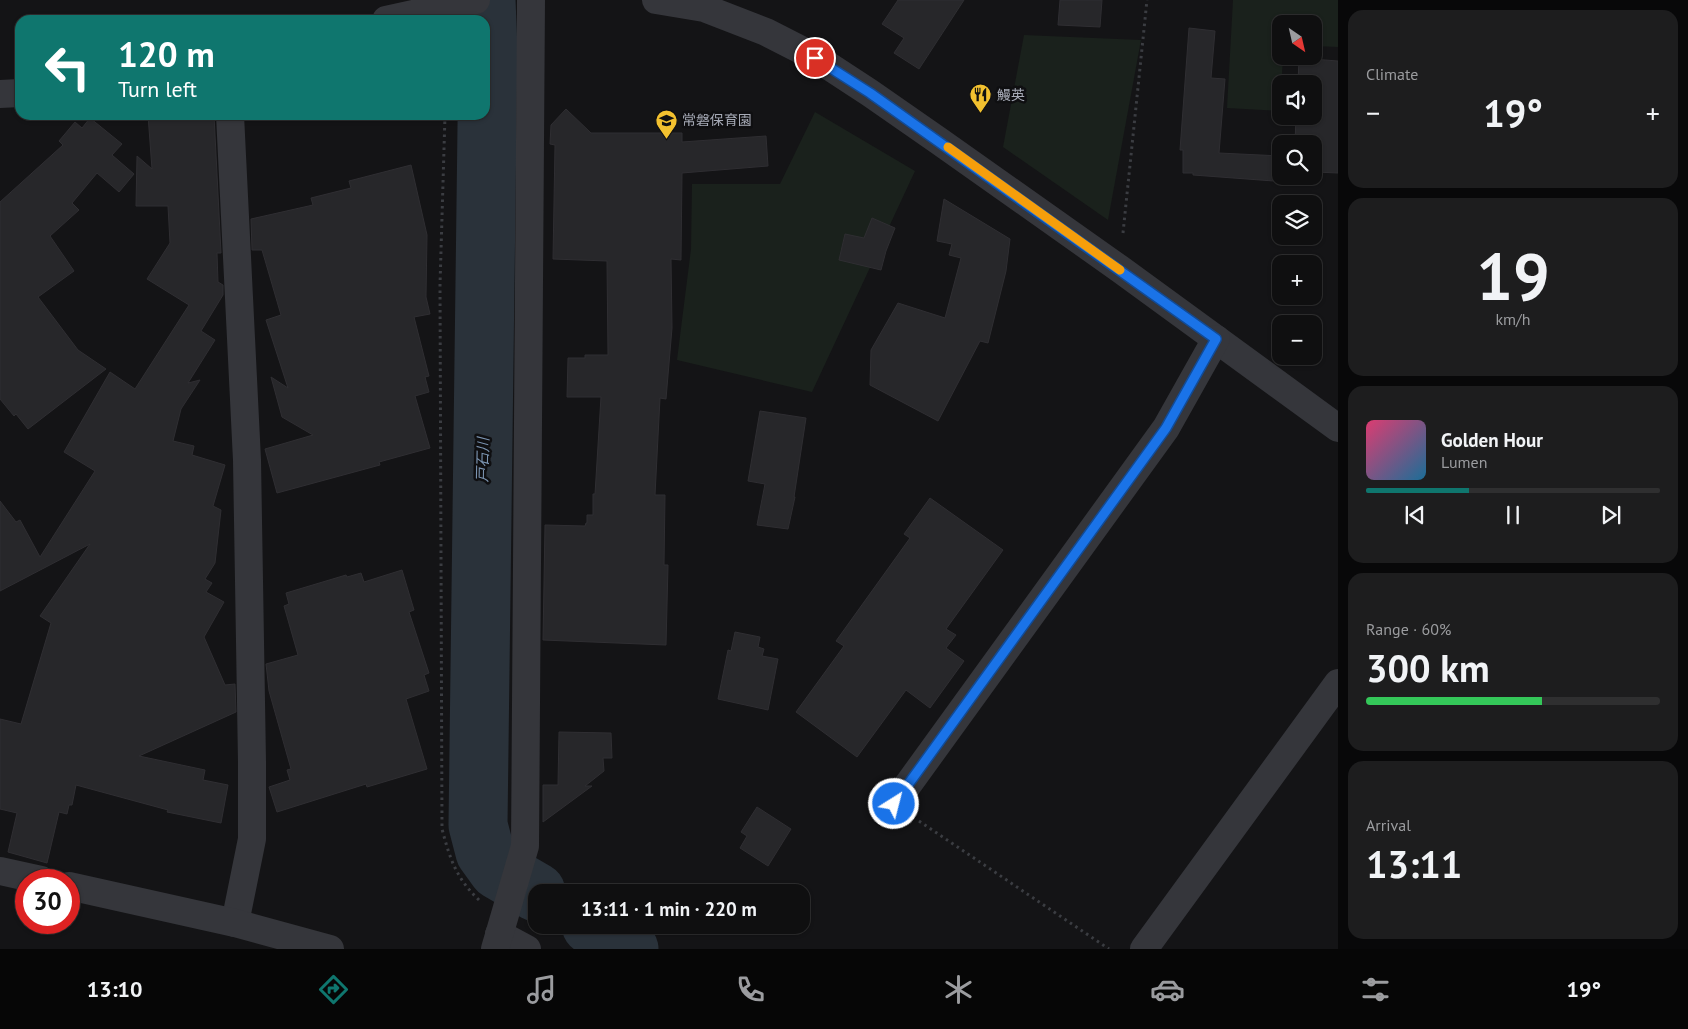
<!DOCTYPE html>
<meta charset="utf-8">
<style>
body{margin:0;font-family:"PT Sans","Noto Sans JP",sans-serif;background:#1d1d1e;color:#f1f3f6;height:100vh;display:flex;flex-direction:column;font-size:19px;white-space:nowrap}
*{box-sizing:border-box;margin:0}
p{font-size:16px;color:#9b9c9f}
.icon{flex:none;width:28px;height:28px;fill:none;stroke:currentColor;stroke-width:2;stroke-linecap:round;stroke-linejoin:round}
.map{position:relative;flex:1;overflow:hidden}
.panel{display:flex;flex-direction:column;gap:10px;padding:10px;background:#080809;width:350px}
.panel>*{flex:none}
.banner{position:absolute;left:15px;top:15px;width:475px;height:105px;border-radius:15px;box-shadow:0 1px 4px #0004,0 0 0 1px #2f2f30;background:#0f766e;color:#fff;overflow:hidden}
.needle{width:32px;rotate:146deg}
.controls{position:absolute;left:1272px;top:15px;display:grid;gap:10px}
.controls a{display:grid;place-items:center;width:50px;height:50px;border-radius:10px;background:#0f0f10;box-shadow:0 1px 4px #0004,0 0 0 1px #2f2f30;font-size:25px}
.speed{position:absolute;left:15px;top:869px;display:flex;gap:10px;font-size:25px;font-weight:700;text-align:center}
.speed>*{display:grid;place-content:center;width:65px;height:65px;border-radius:50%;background:#0f0f10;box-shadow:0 1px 4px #0004,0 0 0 1px #2f2f30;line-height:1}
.speed .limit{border:8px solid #d22;background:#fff;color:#111}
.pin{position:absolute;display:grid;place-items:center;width:42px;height:42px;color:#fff;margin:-21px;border:2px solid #fff;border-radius:50%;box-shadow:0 1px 5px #0007}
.me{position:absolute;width:55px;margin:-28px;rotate:36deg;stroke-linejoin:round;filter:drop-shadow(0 0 4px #0008)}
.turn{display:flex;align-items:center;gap:18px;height:105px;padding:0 20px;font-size:22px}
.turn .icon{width:65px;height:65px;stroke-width:2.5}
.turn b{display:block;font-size:35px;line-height:42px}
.big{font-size:38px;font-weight:700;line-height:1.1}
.panel .card{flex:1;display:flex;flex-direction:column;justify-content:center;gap:8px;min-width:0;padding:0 18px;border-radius:15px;background:#1d1d1e}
.panel .dial{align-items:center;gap:0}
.dial b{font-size:65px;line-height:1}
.song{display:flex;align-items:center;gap:15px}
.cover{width:60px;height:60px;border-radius:8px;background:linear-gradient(135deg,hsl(340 70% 55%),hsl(200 70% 35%))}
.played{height:5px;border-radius:2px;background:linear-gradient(90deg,#0f766e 35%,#2f2f30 35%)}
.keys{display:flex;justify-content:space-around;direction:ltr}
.heat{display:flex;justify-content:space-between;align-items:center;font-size:28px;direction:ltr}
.charge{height:8px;border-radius:4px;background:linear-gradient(90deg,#34c759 60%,#2f2f30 0)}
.trip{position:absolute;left:528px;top:884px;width:282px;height:50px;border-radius:15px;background:#0f0f10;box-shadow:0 1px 4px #0004,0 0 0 1px #2f2f30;font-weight:700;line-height:50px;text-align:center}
.menu{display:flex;height:80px;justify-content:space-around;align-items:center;background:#060606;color:#9b9c9f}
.menu .icon{width:35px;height:35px}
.menu .selected{color:#0f766e}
.menu b{font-size:22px;color:#f1f3f6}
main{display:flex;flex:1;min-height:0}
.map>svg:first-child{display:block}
.green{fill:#1a211c}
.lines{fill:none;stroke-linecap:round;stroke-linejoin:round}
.river{stroke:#2a323a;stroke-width:59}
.building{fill:#27272a;stroke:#2f2e32}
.path{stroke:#3b3d42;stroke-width:3;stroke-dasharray:2.5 4;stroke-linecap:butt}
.minor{stroke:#35363b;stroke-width:28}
.route-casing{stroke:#114b97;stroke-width:12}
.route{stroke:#1a73e8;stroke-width:9}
.slow{stroke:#f59e0b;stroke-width:9}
.labels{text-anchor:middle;stroke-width:5;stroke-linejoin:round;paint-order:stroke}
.poi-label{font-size:14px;fill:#a6aab6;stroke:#0f0f11;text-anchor:start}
.water-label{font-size:15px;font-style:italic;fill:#7c95b2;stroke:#0f0f11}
</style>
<main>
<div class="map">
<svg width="1338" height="949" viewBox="0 0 1338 949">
<rect width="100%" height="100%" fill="#141416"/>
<g class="green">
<polygon points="1233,0 1338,0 1338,47 1314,46 1314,24 1281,24 1281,56 1283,56 1280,111 1227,108"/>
<polygon points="1024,35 1141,40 1108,220 1003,147"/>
<polygon points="815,112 915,171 812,392 677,360 691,249 692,184 780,184"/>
</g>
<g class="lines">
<g class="river">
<polyline points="486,0 488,49 478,825 485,852 498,870 536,892"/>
<polyline points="591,925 629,949"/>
</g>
</g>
<g class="building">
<polygon points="898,0 964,0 919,69 894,53 904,38 882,24"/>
<polygon points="1060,0 1102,0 1100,27 1058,25"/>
<polygon points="1189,28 1215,31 1211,78 1225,79 1219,153 1281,156 1281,176 1287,176 1287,182 1193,175 1193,173 1183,173 1183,150 1180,150"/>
<polygon points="1299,58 1338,61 1338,173 1314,172 1314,144 1295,144 1296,116 1314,116 1314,84 1298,84"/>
<polygon points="566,109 591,133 682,133 682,142 766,136 768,166 682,173 681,260 671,259 672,328 666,399 660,398 655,495 665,495 664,565 668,565 666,645 543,640 545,525 585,526 586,523 587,523 587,515 593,515 593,494 595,494 601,397 567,397 568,358 585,358 585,355 608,355 607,261 553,259 555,145 550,144 551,125"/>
<polygon points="148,115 214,115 221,253 217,253 218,282 223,285 223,295 201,331 215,340 188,383 200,380 181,409 173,441 194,446 192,455 225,465 213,506 221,510 215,563 205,579 212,583 206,592 224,602 204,637 225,685 235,684 236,712 139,756 205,770 203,780 228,785 221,823 167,812 168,810 76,785 72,805 69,805 67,814 59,812 47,863 8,852 17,813 0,809 0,719 21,724 51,623 40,616 90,544 0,591 0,501 16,522 20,520 40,557 95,471 64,452 110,372 135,389 189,305 147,279 170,243 168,206 136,206 137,156 152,169"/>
<polygon points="90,118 122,144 112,155 134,174 119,192 97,173 72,203 79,210 50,236 74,271 38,297 78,350 106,369 28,429 16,414 14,416 0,399 0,202 63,145 59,141 75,122 82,128"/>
<polygon points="411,165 427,235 426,297 430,314 414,317 429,376 425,377 429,392 415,396 430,448 379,462 380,465 277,493 265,449 313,435 282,417 271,377 288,388 266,320 281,315 262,250 252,250 251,219 313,205 311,198 351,188 349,181"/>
<polygon points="944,199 1010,239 1006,271 988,343 980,341 938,421 870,385 871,350 898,303 945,318 961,258 949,255 952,244 937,241"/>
<polygon points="872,218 895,228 886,251 881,270 839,260 845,234 864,238"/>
<polygon points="760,411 806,418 794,497 795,497 788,529 757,525 765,484 748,481"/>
<polygon points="930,498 1003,550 946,629 956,635 946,648 964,661 930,708 906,690 857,757 796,712 844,646 836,641 910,538 904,534"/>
<polygon points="402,570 414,610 409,612 429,673 424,675 429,691 406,699 427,769 367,787 366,784 277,812 269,787 290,780 287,770 291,769 269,691 266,664 298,655 284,606 289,604 286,593 346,575 347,577 361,573 364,582"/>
<polygon points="735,632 760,637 758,647 764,649 762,656 778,659 768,710 718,699 728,650 731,651"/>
<polygon points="559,732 611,733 612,758 603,758 604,771 585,786 592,786 543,822 543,785 558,785"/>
<polygon points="757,807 791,829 768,866 740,848 747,836 741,832"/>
</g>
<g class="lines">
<g class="path">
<path d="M 445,115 L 440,285 L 442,829 C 450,859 456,878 479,900"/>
<polyline points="1123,233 1147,0"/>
<polyline points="919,821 1109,949"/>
</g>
<g class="minor">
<polyline points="656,0 704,8 766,32 815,57 870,93 939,141 1120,269 1338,428"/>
<polyline points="386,20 476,0"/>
<polyline points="0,94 20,93"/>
<polyline points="230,115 247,460 252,762 252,839 235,923"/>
<polyline points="894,804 1166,428 1216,339"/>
<polyline points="0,871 41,880"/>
<polyline points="69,886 235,923 330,949"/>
<polyline points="499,934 527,949"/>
<polyline points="495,949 525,846 531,0"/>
<polyline points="1144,949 1338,683"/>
</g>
</g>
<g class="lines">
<defs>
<polyline id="route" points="815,58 870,93 1216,339 1166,428 894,804"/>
</defs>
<use href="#route" class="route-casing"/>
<use href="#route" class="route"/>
<polyline class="slow" points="948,147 1120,270"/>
</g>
<defs>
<symbol id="restaurant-pin" viewBox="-11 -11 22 30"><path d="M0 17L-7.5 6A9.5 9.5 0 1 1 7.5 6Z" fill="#f3c12f" stroke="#0f0f11"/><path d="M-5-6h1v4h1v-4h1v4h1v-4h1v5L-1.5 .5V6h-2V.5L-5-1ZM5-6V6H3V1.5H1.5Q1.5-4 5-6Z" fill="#111"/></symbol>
<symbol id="school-pin" viewBox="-11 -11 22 30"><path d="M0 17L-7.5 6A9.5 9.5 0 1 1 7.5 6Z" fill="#f3c12f" stroke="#0f0f11"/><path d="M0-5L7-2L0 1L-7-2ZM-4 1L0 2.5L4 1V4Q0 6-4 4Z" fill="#111"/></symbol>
</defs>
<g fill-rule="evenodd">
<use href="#restaurant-pin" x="968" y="82" width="25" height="34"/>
<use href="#school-pin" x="654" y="108" width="25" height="34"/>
</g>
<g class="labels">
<g class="poi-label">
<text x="997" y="100">鰻英</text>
<text x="682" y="125">常磐保育園</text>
</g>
<g class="water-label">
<text transform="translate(483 460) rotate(-89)" y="5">戸石川</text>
</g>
</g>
</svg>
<div class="controls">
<a><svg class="needle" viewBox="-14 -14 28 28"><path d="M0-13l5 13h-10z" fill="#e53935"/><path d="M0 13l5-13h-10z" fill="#9b9c9f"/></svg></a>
<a><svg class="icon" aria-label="sound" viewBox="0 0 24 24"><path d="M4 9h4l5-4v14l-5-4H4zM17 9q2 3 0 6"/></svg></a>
<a><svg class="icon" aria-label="search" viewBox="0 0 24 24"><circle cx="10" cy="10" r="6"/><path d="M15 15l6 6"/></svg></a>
<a><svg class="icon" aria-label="layers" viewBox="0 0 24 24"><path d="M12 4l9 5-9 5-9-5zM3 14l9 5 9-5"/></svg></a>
<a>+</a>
<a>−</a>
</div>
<div class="speed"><div class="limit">30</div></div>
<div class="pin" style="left:815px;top:58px;background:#d93025"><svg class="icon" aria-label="arrive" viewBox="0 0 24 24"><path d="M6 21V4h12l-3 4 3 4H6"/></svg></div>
<svg class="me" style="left:894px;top:804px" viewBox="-20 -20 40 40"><circle r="17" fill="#1a73e8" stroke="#fff" stroke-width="3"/><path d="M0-11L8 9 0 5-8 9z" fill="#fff"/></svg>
<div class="trip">13:11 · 1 min · 220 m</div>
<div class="banner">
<div class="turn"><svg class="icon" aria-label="left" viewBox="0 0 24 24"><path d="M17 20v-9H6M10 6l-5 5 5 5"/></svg><div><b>120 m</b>Turn left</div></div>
</div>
</div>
<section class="panel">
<div class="card"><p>Climate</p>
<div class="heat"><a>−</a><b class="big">19°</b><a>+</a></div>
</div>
<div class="card dial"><b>19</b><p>km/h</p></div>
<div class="card">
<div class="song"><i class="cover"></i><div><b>Golden Hour</b><p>Lumen</p></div></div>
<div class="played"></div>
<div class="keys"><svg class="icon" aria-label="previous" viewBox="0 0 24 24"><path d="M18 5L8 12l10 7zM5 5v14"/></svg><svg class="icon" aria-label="pause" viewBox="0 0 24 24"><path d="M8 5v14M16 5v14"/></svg><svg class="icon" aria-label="next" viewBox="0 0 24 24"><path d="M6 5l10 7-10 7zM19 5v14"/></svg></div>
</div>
<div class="card"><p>Range · 60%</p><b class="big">300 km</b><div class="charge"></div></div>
<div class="card"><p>Arrival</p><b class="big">13:11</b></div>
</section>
</main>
<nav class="menu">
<b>13:10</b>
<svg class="icon selected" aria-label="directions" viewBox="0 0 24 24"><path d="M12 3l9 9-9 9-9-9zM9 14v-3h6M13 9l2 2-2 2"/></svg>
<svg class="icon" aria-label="music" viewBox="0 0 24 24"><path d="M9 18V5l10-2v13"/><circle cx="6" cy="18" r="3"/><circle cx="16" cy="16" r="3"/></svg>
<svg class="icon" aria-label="phone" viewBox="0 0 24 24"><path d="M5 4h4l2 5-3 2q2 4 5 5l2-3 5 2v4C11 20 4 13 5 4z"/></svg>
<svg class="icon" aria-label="climate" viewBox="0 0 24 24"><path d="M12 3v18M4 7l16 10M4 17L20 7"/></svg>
<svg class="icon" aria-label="car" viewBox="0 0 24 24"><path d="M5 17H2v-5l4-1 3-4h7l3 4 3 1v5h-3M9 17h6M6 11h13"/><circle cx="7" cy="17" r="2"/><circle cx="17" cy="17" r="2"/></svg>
<svg class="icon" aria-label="filters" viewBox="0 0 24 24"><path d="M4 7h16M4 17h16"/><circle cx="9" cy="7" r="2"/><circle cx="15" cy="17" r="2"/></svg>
<b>19°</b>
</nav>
